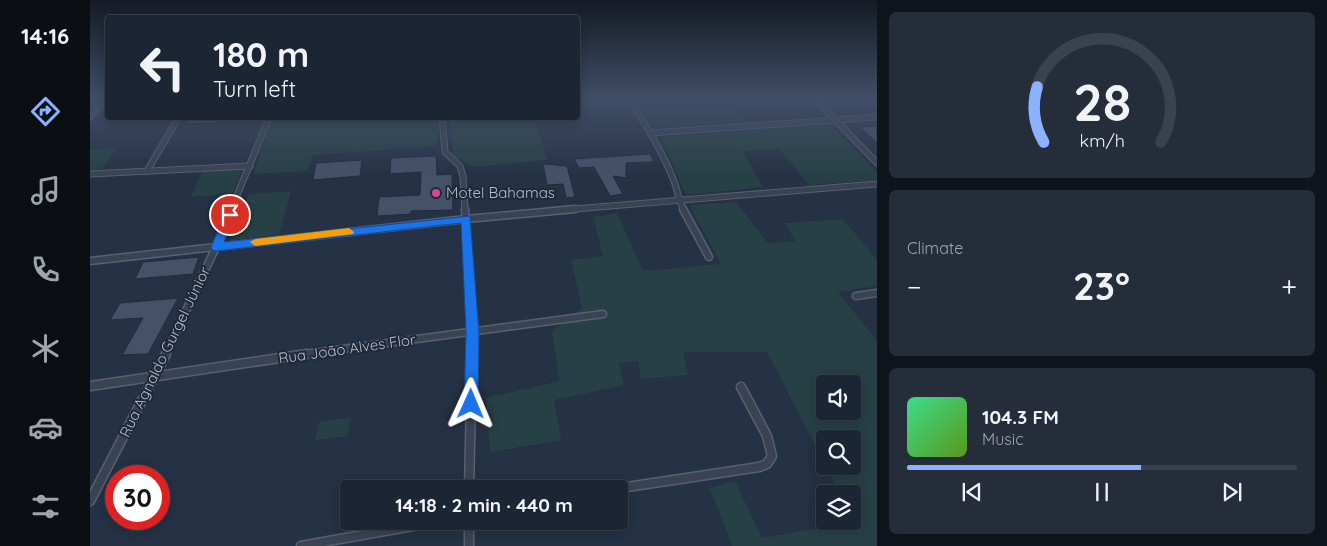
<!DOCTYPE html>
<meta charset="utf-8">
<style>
body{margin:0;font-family:Quicksand,sans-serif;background:#252d3b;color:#f1f3f6;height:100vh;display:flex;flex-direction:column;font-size:19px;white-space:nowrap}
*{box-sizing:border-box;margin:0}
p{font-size:16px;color:#a0a5ac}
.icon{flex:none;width:28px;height:28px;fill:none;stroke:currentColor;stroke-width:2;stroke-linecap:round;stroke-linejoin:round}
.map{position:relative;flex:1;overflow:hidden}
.details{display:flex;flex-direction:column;gap:12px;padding:12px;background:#0f141c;width:450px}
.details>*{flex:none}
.hud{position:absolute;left:15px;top:15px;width:475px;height:105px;border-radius:5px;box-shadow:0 2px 12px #0003,0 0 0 1px #3a424e;background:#1c2533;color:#f1f3f6;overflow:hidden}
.buttons{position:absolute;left:726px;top:375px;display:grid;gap:10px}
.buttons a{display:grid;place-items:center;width:45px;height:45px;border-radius:5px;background:#1c2533;box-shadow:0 2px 12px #0003,0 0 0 1px #3a424e;font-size:25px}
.speed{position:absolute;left:15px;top:465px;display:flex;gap:10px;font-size:25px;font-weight:700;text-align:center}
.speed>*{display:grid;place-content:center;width:65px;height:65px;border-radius:50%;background:#1c2533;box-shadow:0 2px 12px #0003,0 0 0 1px #3a424e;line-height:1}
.speed .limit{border:8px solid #d22;background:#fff;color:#111}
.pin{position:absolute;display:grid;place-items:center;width:42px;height:42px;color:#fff;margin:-21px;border:2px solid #fff;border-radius:50%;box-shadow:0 1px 5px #0007}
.me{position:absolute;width:55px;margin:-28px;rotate:1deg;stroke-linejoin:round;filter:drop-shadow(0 0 4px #0008)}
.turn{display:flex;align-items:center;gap:18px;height:105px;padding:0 25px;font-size:22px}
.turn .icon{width:65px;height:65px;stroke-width:2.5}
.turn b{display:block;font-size:35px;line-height:42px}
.big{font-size:38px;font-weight:700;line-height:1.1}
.details .tile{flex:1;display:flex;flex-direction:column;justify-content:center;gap:8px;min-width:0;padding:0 18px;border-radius:8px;background:#252d3b}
.details .dial{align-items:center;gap:0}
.dial svg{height:130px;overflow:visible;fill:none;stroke:#3a424e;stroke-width:7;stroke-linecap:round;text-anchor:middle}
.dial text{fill:#f1f3f6;stroke:none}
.song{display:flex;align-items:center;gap:15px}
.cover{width:60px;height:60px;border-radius:8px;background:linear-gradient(135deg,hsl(150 70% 55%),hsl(90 70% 35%))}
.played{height:5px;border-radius:2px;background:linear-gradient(90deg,#8bb2fe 60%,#3a424e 60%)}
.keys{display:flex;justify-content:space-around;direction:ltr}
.heat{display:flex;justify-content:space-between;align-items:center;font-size:28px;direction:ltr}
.trip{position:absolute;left:250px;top:480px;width:288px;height:50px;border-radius:5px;background:#1c2533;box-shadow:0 2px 12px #0003,0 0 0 1px #3a424e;font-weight:700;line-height:50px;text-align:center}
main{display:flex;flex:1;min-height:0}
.dock{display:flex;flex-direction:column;width:90px;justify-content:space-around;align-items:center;background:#0b0f14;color:#a0a5ac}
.dock .icon{width:35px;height:35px}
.dock .active{color:#8bb2fe}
.dock b{font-size:22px;color:#f1f3f6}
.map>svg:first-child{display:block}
.green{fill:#274045;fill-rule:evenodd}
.building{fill:#445167;stroke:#202a3b}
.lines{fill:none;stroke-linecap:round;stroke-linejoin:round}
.street-far2-casing{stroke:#586171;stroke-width:7}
.street-far1-casing{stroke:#586171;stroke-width:9}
.street-casing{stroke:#586171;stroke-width:11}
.secondary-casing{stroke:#586171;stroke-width:2}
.street-far2{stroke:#3a4354;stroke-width:5}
.street-far1{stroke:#3a4354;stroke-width:6}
.street{stroke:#3a4354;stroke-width:8}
.secondary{fill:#485267;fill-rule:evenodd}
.route{fill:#1a73e8;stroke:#114b97}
.slow{fill:#f59e0b}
.hotel-dot{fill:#d1479c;stroke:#1e2839;stroke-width:2}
.labels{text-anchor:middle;stroke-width:4;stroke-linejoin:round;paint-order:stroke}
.poi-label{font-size:15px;fill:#b7bfcd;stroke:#1e2839;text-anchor:start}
.street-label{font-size:15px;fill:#b7bfcd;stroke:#1e2839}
</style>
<main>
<nav class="dock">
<b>14:16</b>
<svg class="icon active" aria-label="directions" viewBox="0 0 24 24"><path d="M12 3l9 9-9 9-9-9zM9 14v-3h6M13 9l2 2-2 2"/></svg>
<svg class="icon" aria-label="music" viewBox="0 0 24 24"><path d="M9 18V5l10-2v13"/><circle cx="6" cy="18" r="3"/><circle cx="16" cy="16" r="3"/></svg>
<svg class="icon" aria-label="phone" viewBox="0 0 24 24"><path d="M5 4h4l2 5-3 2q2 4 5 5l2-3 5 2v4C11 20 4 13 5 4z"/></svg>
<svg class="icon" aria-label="climate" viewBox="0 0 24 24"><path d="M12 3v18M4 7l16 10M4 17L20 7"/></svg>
<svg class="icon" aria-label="car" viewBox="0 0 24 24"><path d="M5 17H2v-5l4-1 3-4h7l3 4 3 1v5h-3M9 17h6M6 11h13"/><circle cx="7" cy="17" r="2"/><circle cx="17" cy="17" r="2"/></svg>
<svg class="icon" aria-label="filters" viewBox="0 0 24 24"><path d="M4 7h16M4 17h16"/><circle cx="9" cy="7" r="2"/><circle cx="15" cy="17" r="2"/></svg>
</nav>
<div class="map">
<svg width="787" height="546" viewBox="0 0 787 546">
<rect width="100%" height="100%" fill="#253144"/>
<g class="green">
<polygon points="567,100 637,100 659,123 565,128 548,102"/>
<polygon points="228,118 334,118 335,123 348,123 347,146 222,155 218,171 163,174 182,121"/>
<polygon points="360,118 445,118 457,160 385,167 363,156"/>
<polygon points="740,124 787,172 787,180 719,185 690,149 653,151 673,187 596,195 570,137"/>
<polygon points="27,148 12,169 0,170 0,150"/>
<polygon points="152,170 143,193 101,197 112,172"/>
<polygon points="201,191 189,234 140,241 159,194"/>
<path d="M 646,202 L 678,243 L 706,241 L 694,223 L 753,219 L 787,260 L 787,286 L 748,292 L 787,341 L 787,546 L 642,546 L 620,488 L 645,481 L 672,538 L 765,522 L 763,517 L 762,494 L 750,494 L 736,466 L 762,466 L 762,439 L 735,439 L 735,464 L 677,352 L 593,352 L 598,375 L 551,379 L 548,361 L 529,363 L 534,385 L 464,400 L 471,440 L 400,452 L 396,398 L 469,381 L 462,331 L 492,308 L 481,260 L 513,256 L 503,217 L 527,213 L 553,271 L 631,264 L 599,205 ZM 735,384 L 762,384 L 762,411 L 735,411 Z"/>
<polygon points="261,417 257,436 225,440 229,422"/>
</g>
<g class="building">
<polygon points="100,118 126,118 126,123 96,124"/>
<polygon points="787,126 787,143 770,127"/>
<polygon points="560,154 564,162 536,163 536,178 523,176 533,194 520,196 504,167 489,168 484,159"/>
<polygon points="346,156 347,175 362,174 363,210 321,211 321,214 287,216 289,197 330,195 331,172 300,174 301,158"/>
<polygon points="272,160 270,176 223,180 226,163"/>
<polygon points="453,164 477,166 485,197 476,198 473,184 457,185"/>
<polygon points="109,257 103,274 45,279 53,262"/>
<polygon points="88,298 58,354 32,355 53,318 20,320 30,303"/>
</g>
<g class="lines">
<defs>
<g id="street-far2">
<path d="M 540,100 C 557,127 574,154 585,184 C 588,193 589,201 594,210"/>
<polyline points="726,100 787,163"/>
<polyline points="352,118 355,152 370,166 373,177 375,210"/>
<polyline points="561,133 787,117"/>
<polyline points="57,171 88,118"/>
<polyline points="0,174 160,166"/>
<polyline points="141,210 179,118"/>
<polyline points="472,210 787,184"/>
</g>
<g id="street-far1">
<polyline points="375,209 382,355"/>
<polyline points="593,209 619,257"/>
<polyline points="0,261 376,219 485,209"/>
<polyline points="766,296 787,293"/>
<polyline points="75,355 126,247 142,209"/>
<polyline points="208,355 513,314"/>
</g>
<g id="street">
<polyline points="0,386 217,354"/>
<polyline points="379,489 382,354"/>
<polyline points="524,489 669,467 677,464 682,456 677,436 651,387"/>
<polyline points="0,501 76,354"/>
<polyline points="379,521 379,546"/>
<polyline points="211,546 351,521"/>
</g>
<polygon id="secondary" points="12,100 18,101 2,119 0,120 0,114"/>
</defs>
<use href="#street-far2" class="street-far2-casing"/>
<use href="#street-far1" class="street-far1-casing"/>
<use href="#street" class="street-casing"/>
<use href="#secondary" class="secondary-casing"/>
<use href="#street-far2" class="street-far2"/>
<use href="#street-far1" class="street-far1"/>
<use href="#street" class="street"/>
<use href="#secondary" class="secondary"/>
</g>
<linearGradient id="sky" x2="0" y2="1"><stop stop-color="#141b25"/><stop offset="0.56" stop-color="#404e67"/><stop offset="1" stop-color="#404e67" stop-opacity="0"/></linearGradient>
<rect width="787" height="177" fill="url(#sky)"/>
<polygon class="route" points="140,211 145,215 134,242 380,216 389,332 388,404 386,408 381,411 376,408 374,404 376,332 371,223 126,251 122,250 121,247 135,215"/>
<polygon class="slow" points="259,228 264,232 263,234 165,246 160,242 165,239"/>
<circle class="hotel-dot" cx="346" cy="193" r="5"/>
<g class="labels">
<g class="poi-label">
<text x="356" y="198">Motel Bahamas</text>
</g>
<g class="street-label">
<text transform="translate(257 349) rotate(-8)" y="5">Rua João Alves Flor</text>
<text transform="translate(75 352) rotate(-64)" y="5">Rua Agnaldo Gurgel Júnior</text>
</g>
</g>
</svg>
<div class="buttons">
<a><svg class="icon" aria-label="sound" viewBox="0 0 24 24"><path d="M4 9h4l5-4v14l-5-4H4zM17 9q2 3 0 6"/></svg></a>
<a><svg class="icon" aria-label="search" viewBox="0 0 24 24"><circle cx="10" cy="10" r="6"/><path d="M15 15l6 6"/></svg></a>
<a><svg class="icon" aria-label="layers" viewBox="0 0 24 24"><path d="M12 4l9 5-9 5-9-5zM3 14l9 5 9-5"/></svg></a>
</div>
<div class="speed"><div class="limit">30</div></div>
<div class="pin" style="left:140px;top:215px;background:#d93025"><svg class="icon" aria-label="arrive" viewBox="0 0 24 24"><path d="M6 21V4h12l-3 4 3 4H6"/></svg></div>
<svg class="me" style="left:381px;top:404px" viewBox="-20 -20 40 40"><path d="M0-17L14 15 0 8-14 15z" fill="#1a73e8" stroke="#fff" stroke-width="4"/></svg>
<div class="trip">14:18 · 2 min · 440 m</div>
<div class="hud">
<div class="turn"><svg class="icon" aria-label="left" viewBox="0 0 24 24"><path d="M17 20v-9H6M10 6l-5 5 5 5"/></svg><div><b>180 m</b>Turn left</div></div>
</div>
</div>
<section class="details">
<div class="tile dial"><svg viewBox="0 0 100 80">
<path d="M14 69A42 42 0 1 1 86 69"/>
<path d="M14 69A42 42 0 0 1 10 35" stroke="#8bb2fe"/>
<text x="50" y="56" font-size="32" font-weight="700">28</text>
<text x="50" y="72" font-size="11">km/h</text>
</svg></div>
<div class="tile"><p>Climate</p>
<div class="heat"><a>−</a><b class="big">23°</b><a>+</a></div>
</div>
<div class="tile">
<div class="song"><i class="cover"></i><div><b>104.3 FM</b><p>Music</p></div></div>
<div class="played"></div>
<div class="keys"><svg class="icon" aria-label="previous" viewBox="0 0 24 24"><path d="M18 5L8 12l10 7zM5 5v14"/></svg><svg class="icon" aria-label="pause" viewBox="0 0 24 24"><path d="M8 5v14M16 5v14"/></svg><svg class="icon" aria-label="next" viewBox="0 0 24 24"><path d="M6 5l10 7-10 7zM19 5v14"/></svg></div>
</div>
</section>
</main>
